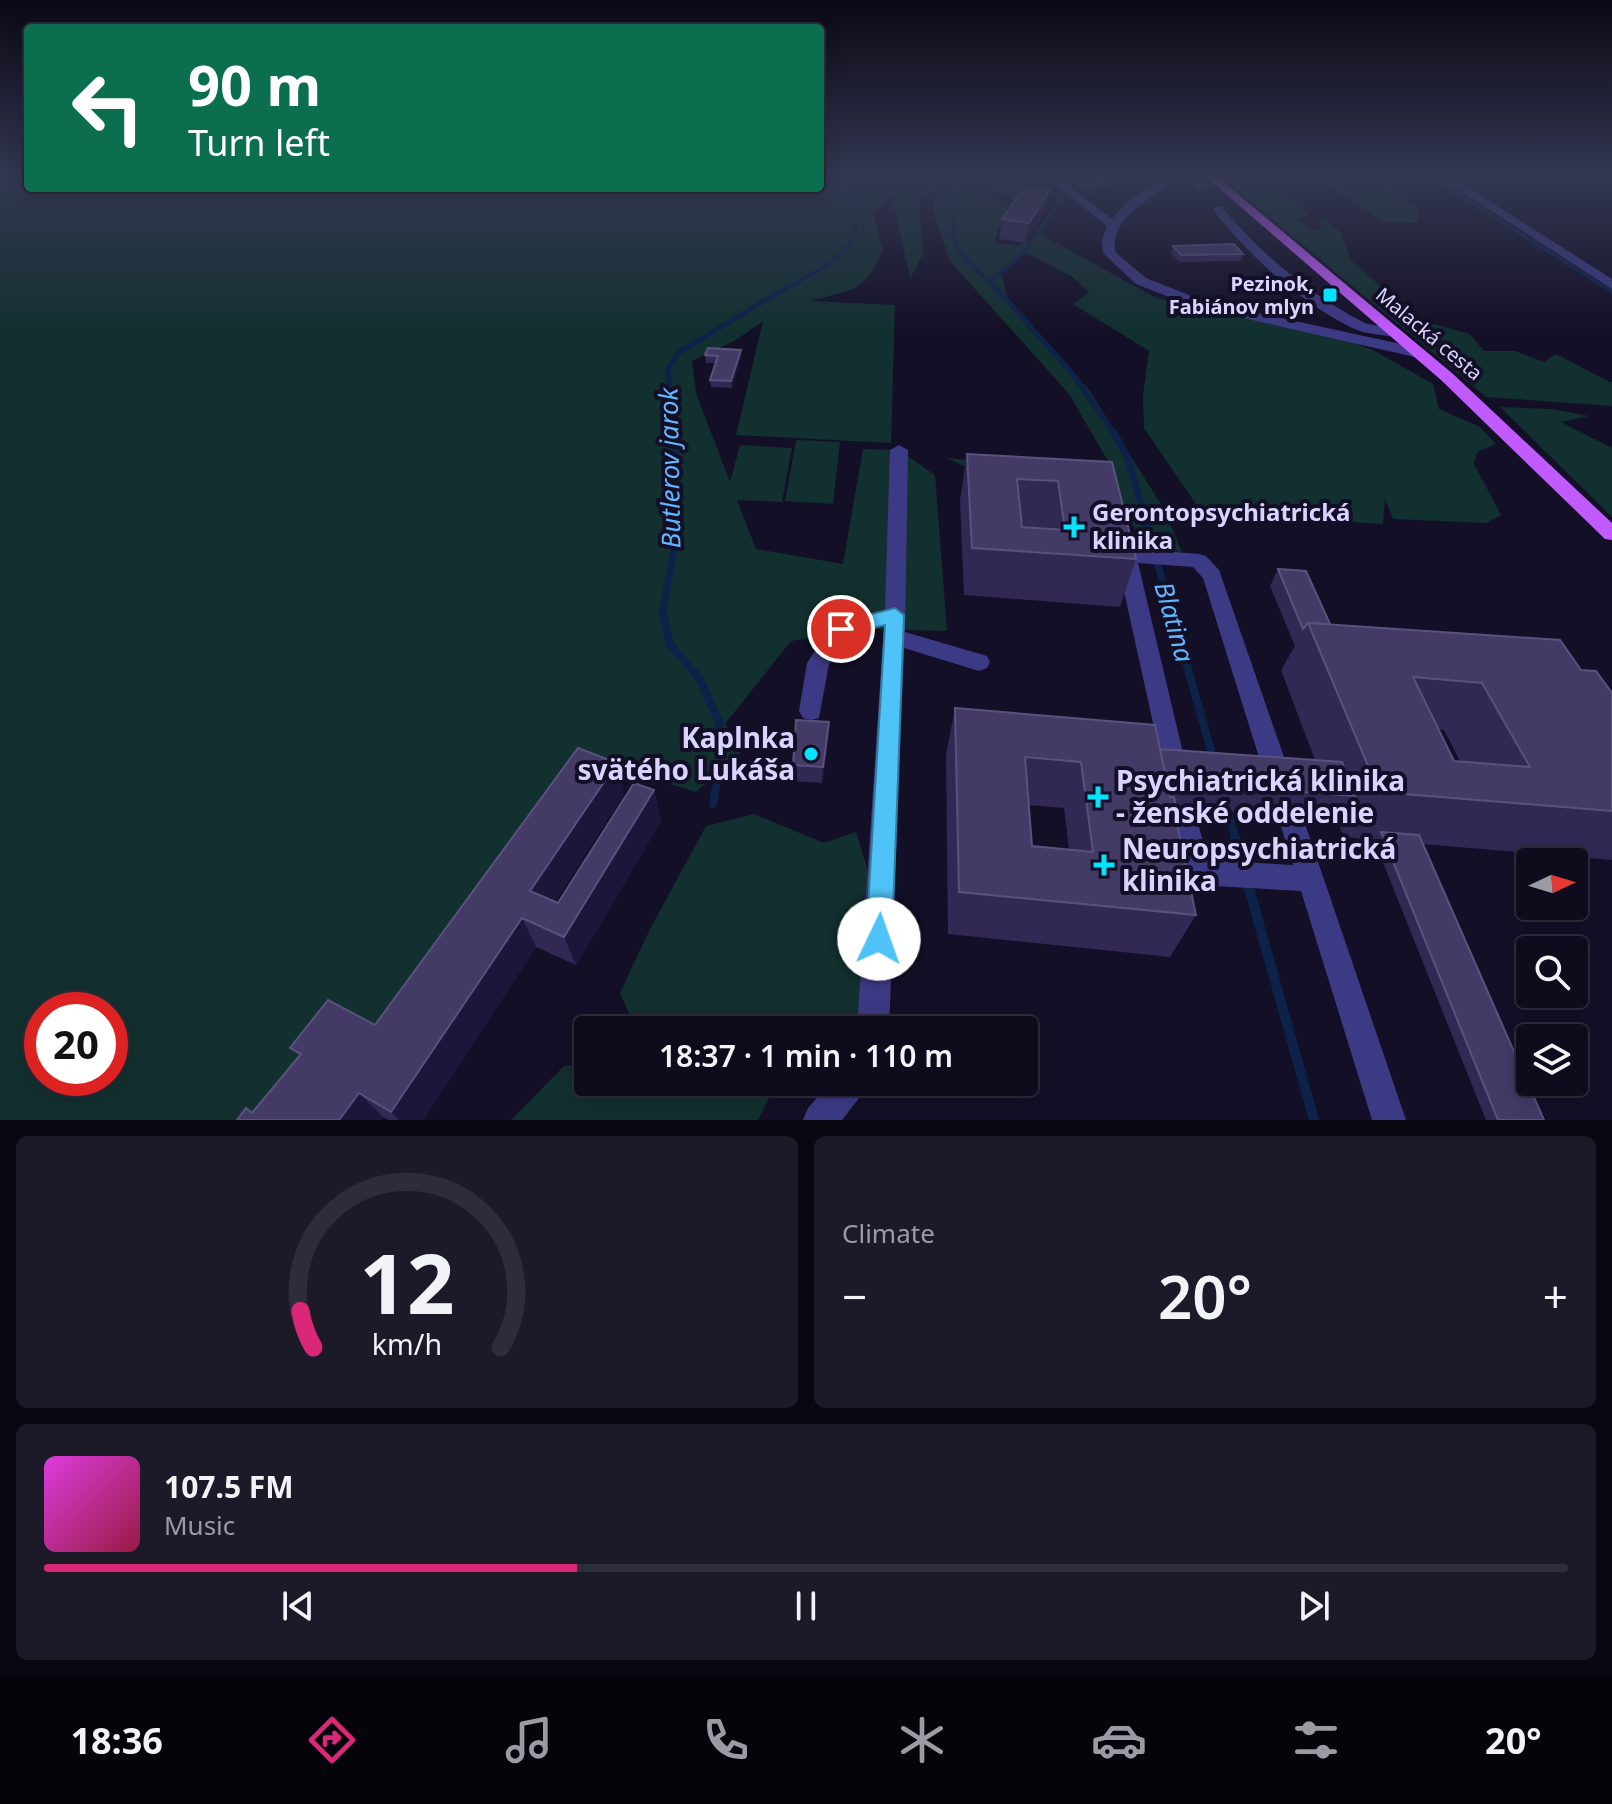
<!DOCTYPE html>
<meta charset="utf-8">
<style>
body{margin:0;font-family:"Noto Sans",sans-serif;background:#1c1929;color:#f1f3f6;height:100vh;display:flex;flex-direction:column;font-size:30px;white-space:nowrap}
*{box-sizing:border-box;margin:0}
p{font-size:26px;color:#9b9ba3}
.icon{flex:none;width:44px;height:44px;fill:none;stroke:currentColor;stroke-width:2;stroke-linecap:round;stroke-linejoin:round}
.map{position:relative;height:1120px;overflow:hidden}
.drawer{display:flex;flex-direction:column;gap:16px;padding:16px;background:#08060f;flex:1}
.drawer>*{flex:none}
.top-card{position:absolute;left:24px;top:24px;width:800px;height:168px;border-radius:8px;box-shadow:0 4px 20px #0003,0 0 0 2px #2e2b3b;background:#0b6e4f;color:#fff;overflow:hidden}
.needle{width:52px;rotate:86deg}
.tools{position:absolute;left:1516px;top:848px;display:grid;gap:16px}
.tools a{display:grid;place-items:center;width:72px;height:72px;border-radius:8px;background:#0e0b1c;box-shadow:0 4px 20px #0003,0 0 0 2px #2e2b3b;font-size:40px}
.speed{position:absolute;left:24px;top:992px;display:flex;gap:16px;font-size:40px;font-weight:700;text-align:center}
.speed>*{display:grid;place-content:center;width:104px;height:104px;border-radius:50%;background:#0e0b1c;box-shadow:0 4px 20px #0003,0 0 0 2px #2e2b3b;line-height:1}
.speed .limit{border:12px solid #d22;background:#fff;color:#111}
.pin{position:absolute;display:grid;place-items:center;width:68px;height:68px;color:#fff;margin:-34px;border:4px solid #fff;border-radius:50%;box-shadow:0 2px 8px #0007}
.me{position:absolute;width:88px;margin:-44px;rotate:3deg;stroke-linejoin:round;filter:drop-shadow(0 0 6px #0008)}
.turn{display:flex;align-items:center;gap:28px;height:168px;padding:0 32px;font-size:36px}
.turn .icon{width:104px;height:104px;stroke-width:2.5}
.turn b{display:block;font-size:56px;line-height:68px}
.big{font-size:60px;font-weight:600;line-height:1.1}
.drawer .tile{flex:1;display:flex;flex-direction:column;justify-content:center;gap:12px;min-width:0;padding:0 28px;border-radius:12px;background:#1c1929}
.drawer .dial{align-items:center;gap:0}
.dial svg{height:208px;overflow:visible;fill:none;stroke:#2e2b3b;stroke-width:7;stroke-linecap:round;text-anchor:middle}
.dial text{fill:#f1f3f6;stroke:none}
.song{display:flex;align-items:center;gap:24px}
.cover{width:96px;height:96px;border-radius:12px;background:linear-gradient(135deg,hsl(300 70% 55%),hsl(340 70% 35%))}
.played{height:8px;border-radius:4px;background:linear-gradient(90deg,#db2777 35%,#2e2b3b 35%)}
.keys{display:flex;justify-content:space-around;direction:ltr}
.heat{display:flex;justify-content:space-between;align-items:center;font-size:44px;direction:ltr}
.drawer .tiles{flex:1;display:grid;gap:16px;grid-template-columns:1fr 1fr}
.tile:last-child{grid-column:span 2}
.trip{position:absolute;left:574px;top:1016px;width:464px;height:80px;border-radius:8px;background:#0e0b1c;box-shadow:0 4px 20px #0003,0 0 0 2px #2e2b3b;font-weight:600;line-height:80px;text-align:center}
.dock{display:flex;height:128px;justify-content:space-around;align-items:center;background:#06040b;color:#9b9ba3}
.dock .icon{width:56px;height:56px}
.dock .selected{color:#db2777}
.dock b{font-size:36px;color:#f1f3f6}
.map>svg:first-child{display:block}
.green{fill:#12302f;fill-rule:evenodd}
.lines{fill:none;stroke-linecap:round;stroke-linejoin:round}
.stream-far4{stroke:#0c2248;stroke-width:4}
.stream-far3{stroke:#0c2248;stroke-width:5}
.stream-far2{stroke:#0c2248;stroke-width:7}
.stream-far1{stroke:#0c2248;stroke-width:8}
.stream{stroke:#0c2248;stroke-width:10}
.minor{fill:#3d3a85;fill-rule:evenodd}
.major{fill:#c25bff;fill-rule:evenodd}
.wall{fill:#312854;fill-rule:evenodd}
.shaded-wall{fill:#1d163a}
.building{fill:#433a66;stroke:#5a527e;stroke-width:2;fill-rule:evenodd}
.route{fill:#4fc3f7;stroke:#337fa1;stroke-width:2}
.poi-dot{fill:#00e5ff;stroke:#130f26;stroke-width:3}
.labels{text-anchor:middle;stroke-width:8;stroke-linejoin:round;paint-order:stroke}
.far-poi-label{font-size:20px;font-weight:bold;fill:#d9d4ff;stroke:#130f26;text-anchor:end}
.far-street-label{font-size:20px;fill:#d9d4ff;stroke:#130f26}
.poi-label{font-size:24px;font-weight:bold;fill:#d9d4ff;stroke:#130f26;text-anchor:start}
.water-label{font-size:26px;font-style:italic;fill:#62b6ff;stroke:#130f26}
.near-poi-label{font-size:28px;font-weight:bold;fill:#d9d4ff;stroke:#130f26;text-anchor:start}
</style>
<div class="map">
<svg width="1612" height="1120" viewBox="0 0 1612 1120">
<rect width="100%" height="100%" fill="#130f26"/>
<g class="green">
<path d="M 0,176 L 28,176 L 28,188 L 820,188 L 820,176 L 986,176 L 980,191 L 1006,208 L 994,243 L 1017,246 L 1042,235 L 1156,298 L 1340,338 L 1373,350 L 1433,384 L 1439,409 L 1480,427 L 1496,444 L 1477,452 L 1474,464 L 1501,515 L 1486,523 L 1393,519 L 1385,499 L 1383,524 L 1202,513 L 1144,428 L 1143,395 L 1149,351 L 1073,304 L 1089,292 L 1071,276 L 1027,253 L 1000,270 L 1008,299 L 1090,391 L 1164,509 L 1182,552 L 1145,547 L 1113,490 L 974,471 L 947,458 L 1115,473 L 1069,394 L 950,261 L 933,211 L 937,187 L 919,200 L 923,254 L 910,279 L 892,197 L 873,212 L 883,250 C 863,295 854,288 811,301 L 895,305 L 891,443 L 736,435 L 763,321 L 736,340 L 692,361 L 696,393 L 730,482 L 740,445 L 792,448 L 782,502 L 737,500 L 756,549 L 843,564 L 863,449 L 899,450 L 935,475 L 947,631 L 870,629 L 791,641 L 725,724 L 743,750 L 696,792 L 601,763 L 300,1120 L 0,1120 ZM 42,1010 L 110,1010 L 110,1078 L 42,1078 Z"/>
<polygon points="1220,176 1272,176 1272,180 1267,183 1310,215 1297,219 1309,228 1319,230 1322,225 1318,218 1328,221 1341,233 1350,259 1417,319 1470,334 1484,351 1515,351 1544,362 1556,354 1612,383 1612,406 1486,397"/>
<polygon points="1315,176 1361,176 1364,180 1381,182 1419,208 1417,223 1384,222"/>
<polygon points="1500,407 1551,409 1589,416 1561,422 1612,448 1612,517"/>
<polygon points="796,440 840,442 833,504 785,501"/>
<polygon points="754,814 824,843 856,832 875,893 864,1030 637,1030 620,993 650,929 706,826"/>
<polygon points="588,1064 588,1082 805,1082 772,1093 758,1120 511,1120 564,1066"/>
</g>
<g class="lines">
<g class="stream-far4">
<path d="M 965,176 C 953,196 947,228 959,250 C 968,265 987,279 999,291"/>
<polyline points="1430,176 1611,291"/>
<polyline points="990,282 1028,248 1064,194"/>
<path d="M 780,291 C 833,265 893,233 827,176"/>
</g>
<g class="stream-far3">
<polyline points="997,289 1073,374 1115,435"/>
<polyline points="1608,289 1612,292"/>
<polyline points="674,435 668,369 679,352 784,289"/>
</g>
<g class="stream-far2">
<polyline points="1114,433 1128,458 1172,615"/>
<polyline points="662,615 677,533 674,433"/>
</g>
<g class="stream-far1">
<polyline points="663,613 670,644 699,678 719,721 722,751 713,804"/>
<polyline points="1172,613 1214,761"/>
<polyline points="1226,804 1236,839"/>
</g>
<g class="stream">
<polyline points="1235,837 1244,869"/>
<polyline points="1247,881 1314,1120"/>
</g>
<g class="minor">
<path d="M 1044,176 L 1056,176 L 1112,219 C 1126,201 1157,176 1179,176 C 1156,201 1111,210 1115,252 L 1146,278 L 1204,301 L 1419,348 L 1427,353 L 1419,358 L 1195,307 L 1136,284 L 1103,253 L 1102,240 L 1107,226 Z"/>
<polygon points="1187,176 1198,176 1208,188 1198,190"/>
<polygon points="1438,176 1450,176 1612,279 1612,289"/>
<path d="M 1214,207 L 1222,207 C 1259,252 1309,294 1361,321 C 1374,328 1392,324 1402,333 L 1395,337 C 1381,335 1365,334 1352,328 C 1300,302 1250,257 1214,211 Z"/>
<polygon points="899,445 908,450 905,632 987,656 990,662 987,668 979,671 904,648 889,1030 857,1030 884,626 848,635 829,664 819,718 811,720 803,718 799,711 807,663 833,623 885,610 890,450"/>
<polygon points="1126,548 1199,554 1206,556 1219,570 1293,783 1289,791 1280,794 1271,791 1267,783 1203,578 1193,567 1138,563 1188,774 1184,782 1175,785 1166,782 1116,555"/>
<polygon points="1183,798 1192,801 1208,860 1293,865 1278,817 1282,809 1291,805 1300,809 1406,1120 1372,1120 1301,891 1197,885 1187,881 1170,809 1174,801"/>
<polygon points="831,1082 868,1082 863,1093 842,1120 803,1120 808,1108"/>
</g>
<polygon class="major" points="1205,176 1216,176 1453,374 1612,523 1612,540 1605,539 1441,380"/>
</g>
<g class="wall">
<polygon points="991,176 1023,176 1020,193 1046,210 1025,243 999,239 1002,219 1019,193 994,192"/>
<polygon points="1114,180 1112,187 1088,194 1079,190 1080,183"/>
<polygon points="1173,246 1243,254 1241,261 1179,262 1171,253"/>
<polygon points="705,355 741,358 732,388 711,387 710,380 716,363 706,363"/>
<path d="M 967,454 L 1112,462 L 1136,559 L 1120,607 L 964,595 L 960,500 ZM 1022,526 L 1046,528 L 1046,529 L 1022,527 Z"/>
<path d="M 1278,569 L 1330,624 L 1581,670 L 1612,693 L 1612,860 L 1422,844 L 1544,1120 L 1486,1120 L 1374,840 L 1344,837 L 1337,820 L 1176,808 L 1175,814 L 1196,915 L 1170,957 L 948,934 L 946,755 L 955,708 L 1160,749 L 1315,760 L 1281,670 L 1295,646 L 1270,586 ZM 1438,729 L 1444,730 L 1460,761 L 1454,761 ZM 1029,805 L 1064,808 L 1069,849 L 1032,846 Z"/>
<polygon points="829,722 829,739 822,783 793,781 793,765"/>
<polygon points="654,790 661,821 576,965 536,947 423,1120 389,1120 383,1117 381,1120 237,1120 252,1113 299,1056 290,1048 375,1025 624,794 555,901 558,903"/>
</g>
<g class="shaded-wall">
<polygon points="1114,180 1112,187 1088,194 1089,187"/>
<polygon points="1050,190 1046,210 1025,243 1029,223"/>
<polygon points="741,350 741,358 732,388 731,381"/>
<polygon points="829,722 829,739 822,783 823,767"/>
<polygon points="617,763 624,794 543,920 530,891"/>
<polygon points="654,790 661,821 576,965 564,937"/>
<polygon points="522,918 536,947 423,1120 399,1120 391,1112"/>
<polygon points="359,1093 383,1117 381,1120 339,1120"/>
</g>
<g class="building">
<polygon points="1104,176 1114,180 1089,187 1080,183"/>
<polygon points="1024,187 1050,190 1029,223 1002,219"/>
<polygon points="1234,244 1243,254 1181,255 1173,246"/>
<polygon points="708,348 741,350 731,381 710,380 718,356 705,355"/>
<path d="M 967,454 L 1112,462 L 1136,559 L 972,548 ZM 1017,479 L 1058,481 L 1065,530 L 1022,527 Z"/>
<polygon points="1278,569 1306,571 1330,624 1308,623 1303,629"/>
<path d="M 1308,623 L 1560,640 L 1581,670 L 1596,671 L 1612,693 L 1612,811 L 1379,792 ZM 1413,677 L 1482,683 L 1530,767 L 1454,761 Z"/>
<path d="M 955,708 L 1155,725 L 1170,797 L 1174,797 L 1177,810 L 1174,810 L 1196,915 L 959,892 ZM 1025,757 L 1081,762 L 1093,852 L 1032,846 Z"/>
<polygon points="796,720 829,722 823,767 793,765"/>
<polygon points="578,748 617,763 530,891 558,903 634,783 654,790 564,937 522,918 391,1112 359,1093 339,1120 237,1120 246,1108 252,1113 301,1054 290,1048 328,1000 375,1025"/>
<polygon points="1160,749 1342,762 1355,796 1167,782"/>
<polygon points="1381,832 1419,835 1544,1120 1498,1120"/>
</g>
<linearGradient id="sky" x2="0" y2="1"><stop stop-color="#0a0815"/><stop offset="0.53" stop-color="#333752"/><stop offset="1" stop-color="#333752" stop-opacity="0"/></linearGradient>
<rect width="1612" height="333" fill="url(#sky)"/>
<polygon class="route" points="895,608 904,615 892,939 889,948 879,952 870,948 866,939 885,625 841,636 834,634 832,629 834,624"/>
<g class="poi-dot">
<rect x="1322" y="287" width="16" height="16" rx="4"/>
<path d="M1070 515h8v8h8v8h-8v8h-8v-8h-8v-8h8z"/>
<circle cx="811" cy="754" r="8"/>
<path d="M1094 785h8v8h8v8h-8v8h-8v-8h-8v-8h8z"/>
<path d="M1100 853h8v8h8v8h-8v8h-8v-8h-8v-8h8z"/>
</g>
<g class="labels">
<g class="far-poi-label">
<text x="1314" y="291">Pezinok,<tspan x="1314" dy="23">Fabiánov mlyn</tspan></text>
</g>
<g class="far-street-label">
<text transform="translate(1429 334) rotate(40)" y="7">Malacká cesta</text>
</g>
<g class="poi-label">
<text x="1092" y="521">Gerontopsychiatrická<tspan x="1092" dy="28">klinika</tspan></text>
</g>
<g class="water-label">
<text transform="translate(670 468) rotate(-91)" y="9">Butlerov jarok</text>
<text transform="translate(1174 622) rotate(74)" y="9">Blatina</text>
</g>
<g class="near-poi-label">
<text x="795" y="748" text-anchor="end">Kaplnka<tspan x="795" dy="32">svätého Lukáša</tspan></text>
<text x="1116" y="791">Psychiatrická klinika<tspan x="1116" dy="32">- ženské oddelenie</tspan></text>
<text x="1122" y="859">Neuropsychiatrická<tspan x="1122" dy="32">klinika</tspan></text>
</g>
</g>
</svg>
<div class="tools">
<a><svg class="needle" viewBox="-14 -14 28 28"><path d="M0-13l5 13h-10z" fill="#e53935"/><path d="M0 13l5-13h-10z" fill="#9b9ba3"/></svg></a>
<a><svg class="icon" aria-label="search" viewBox="0 0 24 24"><circle cx="10" cy="10" r="6"/><path d="M15 15l6 6"/></svg></a>
<a><svg class="icon" aria-label="layers" viewBox="0 0 24 24"><path d="M12 4l9 5-9 5-9-5zM3 14l9 5 9-5"/></svg></a>
</div>
<div class="speed"><div class="limit">20</div></div>
<div class="pin" style="left:841px;top:629px;background:#d93025"><svg class="icon" aria-label="arrive" viewBox="0 0 24 24"><path d="M6 21V4h12l-3 4 3 4H6"/></svg></div>
<svg class="me" style="left:879px;top:939px" viewBox="-20 -20 40 40"><circle r="19" fill="#fff"/><path d="M0-13L10 11 0 6-10 11z" fill="#4fc3f7"/></svg>
<div class="trip">18:37 · 1 min · 110 m</div>
<div class="top-card">
<div class="turn"><svg class="icon" aria-label="left" viewBox="0 0 24 24"><path d="M17 20v-9H6M10 6l-5 5 5 5"/></svg><div><b>90 m</b>Turn left</div></div>
</div>
</div>
<section class="drawer">
<div class="tiles">
<div class="tile dial"><svg viewBox="0 0 100 80">
<path d="M14 69A42 42 0 1 1 86 69"/>
<path d="M14 69A42 42 0 0 1 9 55" stroke="#db2777"/>
<text x="50" y="56" font-size="32" font-weight="700">12</text>
<text x="50" y="72" font-size="11">km/h</text>
</svg></div>
<div class="tile"><p>Climate</p>
<div class="heat"><a>−</a><b class="big">20°</b><a>+</a></div>
</div>
<div class="tile">
<div class="song"><i class="cover"></i><div><b>107.5 FM</b><p>Music</p></div></div>
<div class="played"></div>
<div class="keys"><svg class="icon" aria-label="previous" viewBox="0 0 24 24"><path d="M18 5L8 12l10 7zM5 5v14"/></svg><svg class="icon" aria-label="pause" viewBox="0 0 24 24"><path d="M8 5v14M16 5v14"/></svg><svg class="icon" aria-label="next" viewBox="0 0 24 24"><path d="M6 5l10 7-10 7zM19 5v14"/></svg></div>
</div>
</div>
</section>
<nav class="dock">
<b>18:36</b>
<svg class="icon selected" aria-label="directions" viewBox="0 0 24 24"><path d="M12 3l9 9-9 9-9-9zM9 14v-3h6M13 9l2 2-2 2"/></svg>
<svg class="icon" aria-label="music" viewBox="0 0 24 24"><path d="M9 18V5l10-2v13"/><circle cx="6" cy="18" r="3"/><circle cx="16" cy="16" r="3"/></svg>
<svg class="icon" aria-label="phone" viewBox="0 0 24 24"><path d="M5 4h4l2 5-3 2q2 4 5 5l2-3 5 2v4C11 20 4 13 5 4z"/></svg>
<svg class="icon" aria-label="climate" viewBox="0 0 24 24"><path d="M12 3v18M4 7l16 10M4 17L20 7"/></svg>
<svg class="icon" aria-label="car" viewBox="0 0 24 24"><path d="M5 17H2v-5l4-1 3-4h7l3 4 3 1v5h-3M9 17h6M6 11h13"/><circle cx="7" cy="17" r="2"/><circle cx="17" cy="17" r="2"/></svg>
<svg class="icon" aria-label="filters" viewBox="0 0 24 24"><path d="M4 7h16M4 17h16"/><circle cx="9" cy="7" r="2"/><circle cx="15" cy="17" r="2"/></svg>
<b>20°</b>
</nav>
